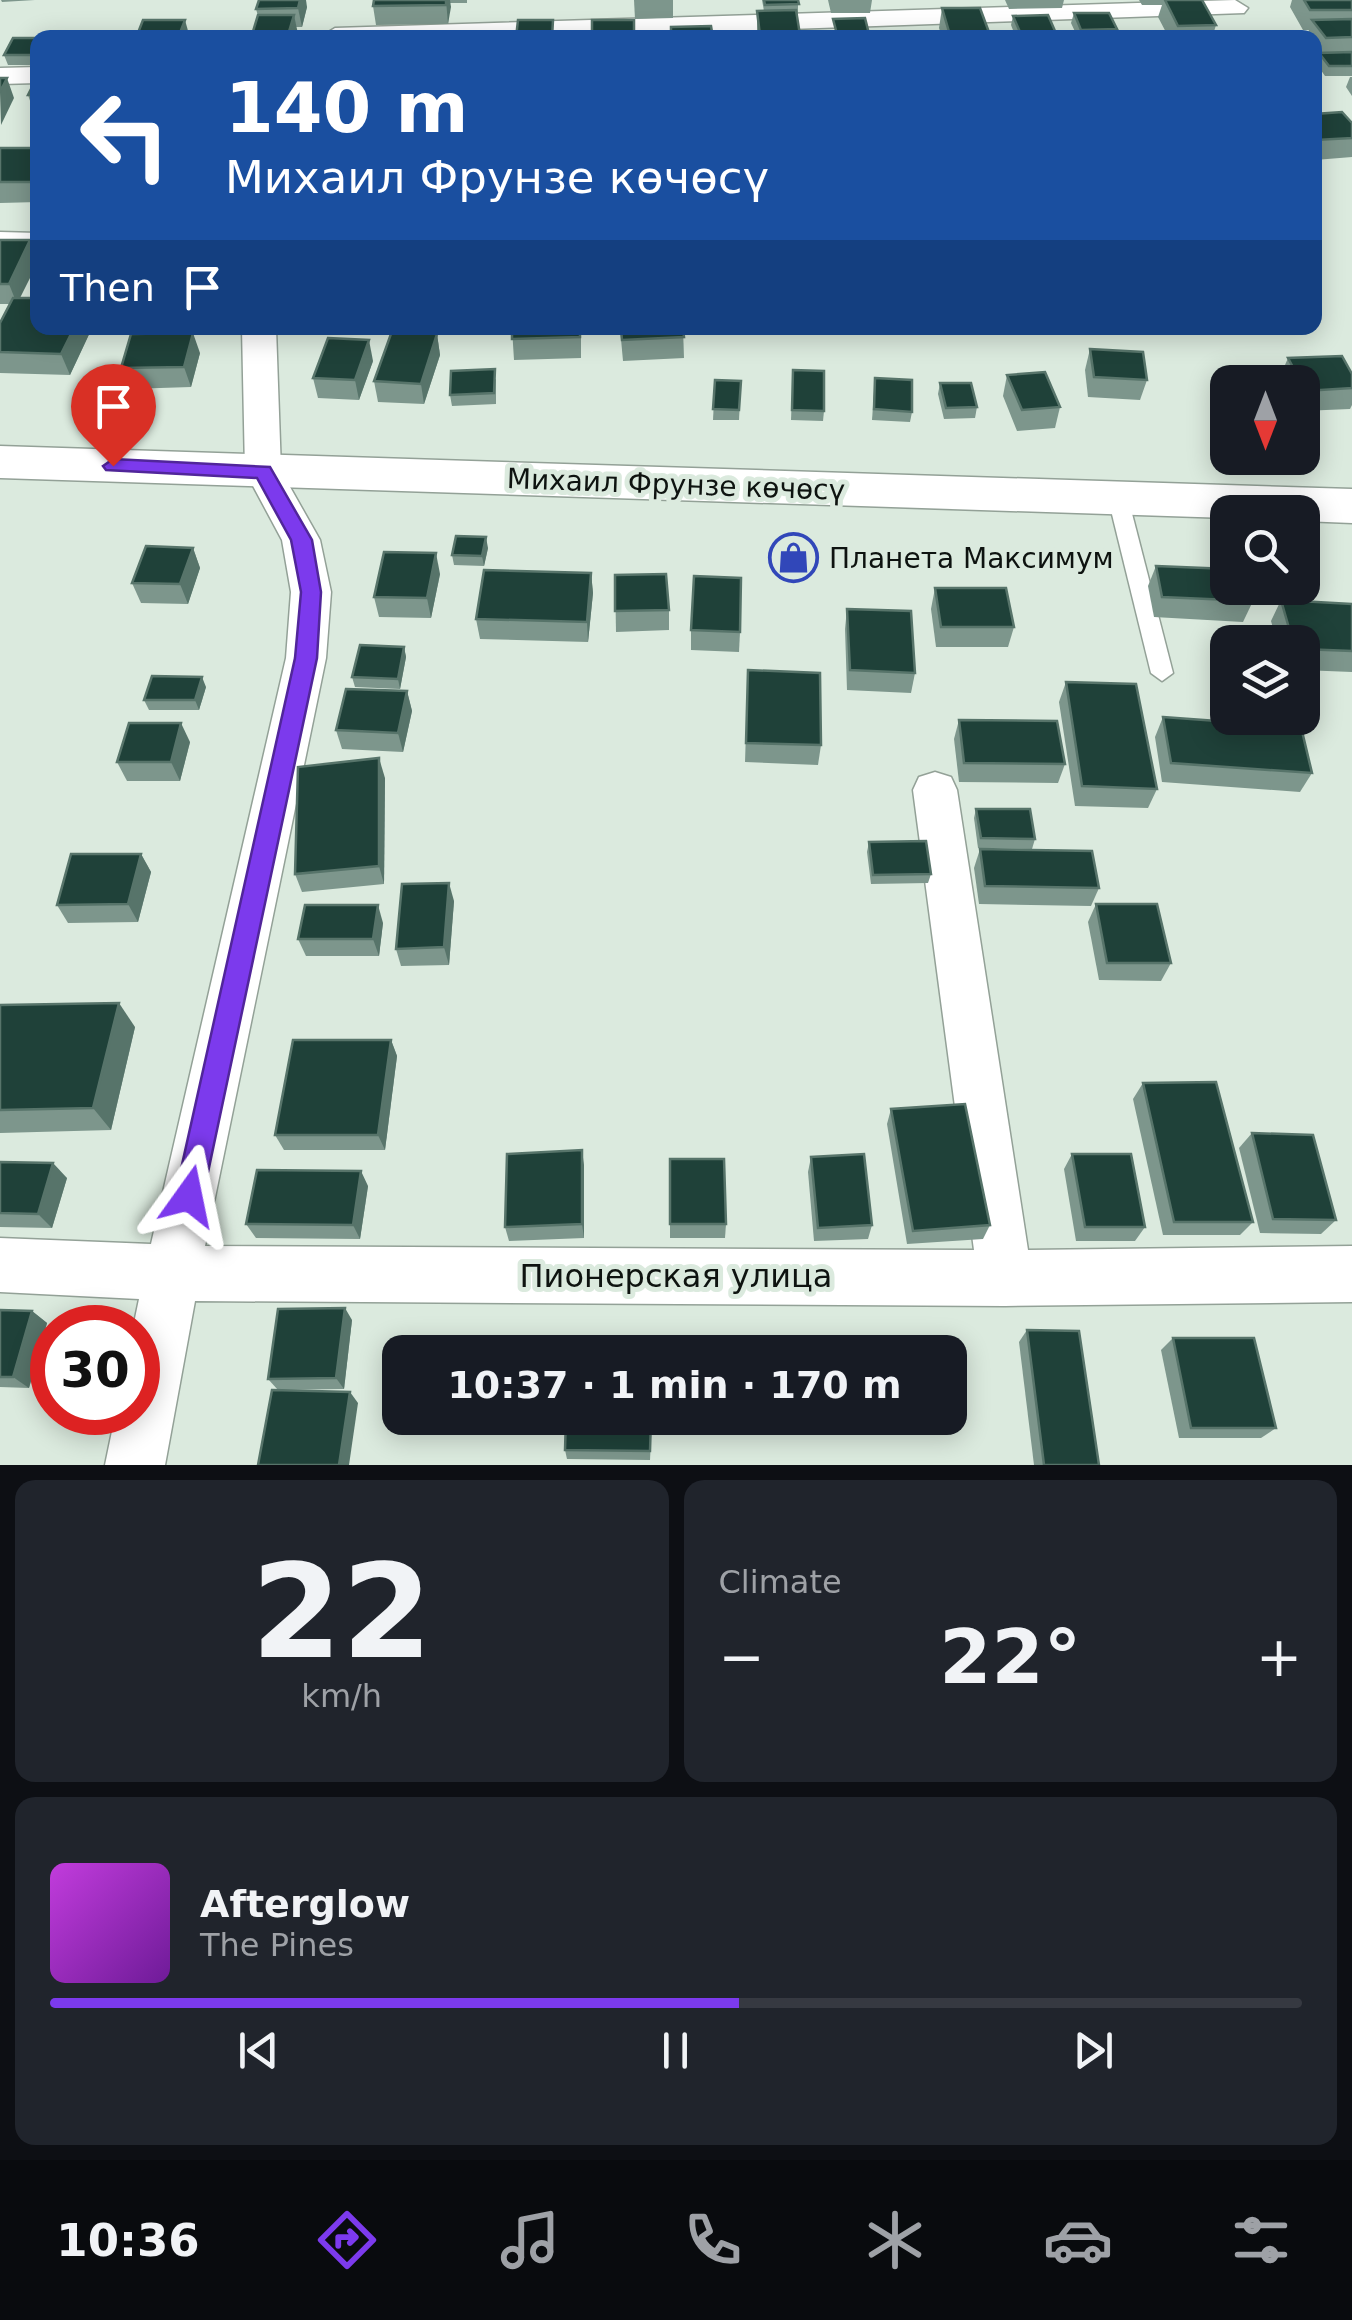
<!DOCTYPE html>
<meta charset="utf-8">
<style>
body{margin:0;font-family:"DejaVu Sans",sans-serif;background:#20242c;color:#f1f3f6;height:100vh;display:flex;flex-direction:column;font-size:38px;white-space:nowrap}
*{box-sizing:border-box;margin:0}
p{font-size:32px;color:#9ea1a6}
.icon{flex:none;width:55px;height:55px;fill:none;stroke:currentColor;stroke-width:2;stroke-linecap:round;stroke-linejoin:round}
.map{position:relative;height:1465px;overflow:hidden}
.details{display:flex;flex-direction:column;gap:15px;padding:15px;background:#0d0f14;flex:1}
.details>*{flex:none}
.top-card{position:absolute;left:30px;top:30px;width:1292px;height:305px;border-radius:20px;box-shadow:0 5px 25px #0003;background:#1a4fa0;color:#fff;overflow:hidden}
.needle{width:65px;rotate:180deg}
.controls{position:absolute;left:1210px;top:365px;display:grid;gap:20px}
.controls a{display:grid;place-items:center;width:110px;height:110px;border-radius:20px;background:#171b24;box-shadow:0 5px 25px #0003;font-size:50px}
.speed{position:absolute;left:30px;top:1305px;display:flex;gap:20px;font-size:50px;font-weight:700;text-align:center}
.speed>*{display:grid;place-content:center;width:130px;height:130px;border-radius:50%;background:#171b24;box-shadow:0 5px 25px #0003;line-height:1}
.speed .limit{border:15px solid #d22;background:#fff;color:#111}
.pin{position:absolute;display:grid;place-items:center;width:85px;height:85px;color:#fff;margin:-102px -42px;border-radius:50% 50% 50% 0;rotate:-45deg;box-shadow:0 0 10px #0007}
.pin .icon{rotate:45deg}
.me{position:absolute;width:110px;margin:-55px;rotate:12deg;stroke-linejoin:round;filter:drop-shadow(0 0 8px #0008)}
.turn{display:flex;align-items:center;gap:35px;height:210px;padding:0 30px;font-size:45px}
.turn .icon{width:130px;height:130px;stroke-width:2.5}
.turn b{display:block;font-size:70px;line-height:85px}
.then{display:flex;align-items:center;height:95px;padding:0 30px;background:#0003;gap:20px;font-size:38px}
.big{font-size:75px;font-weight:800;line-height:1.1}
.details .widget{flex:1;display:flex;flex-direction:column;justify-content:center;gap:15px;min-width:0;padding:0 35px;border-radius:20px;background:#20242c}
.details .dial{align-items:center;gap:0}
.dial b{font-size:130px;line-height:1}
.song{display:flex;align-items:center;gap:30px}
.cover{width:120px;height:120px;border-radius:15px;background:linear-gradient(135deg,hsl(290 70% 55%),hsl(280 70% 35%))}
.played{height:10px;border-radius:5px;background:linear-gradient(90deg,#7c3aed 55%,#363941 55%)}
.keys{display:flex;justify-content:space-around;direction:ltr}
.heat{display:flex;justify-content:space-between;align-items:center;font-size:55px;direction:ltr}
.details .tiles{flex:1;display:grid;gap:15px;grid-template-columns:1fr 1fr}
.widget:last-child{grid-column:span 2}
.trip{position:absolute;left:382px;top:1335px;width:585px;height:100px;border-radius:20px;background:#171b24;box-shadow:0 5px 25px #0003;font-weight:800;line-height:100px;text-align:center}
.tabs{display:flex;height:160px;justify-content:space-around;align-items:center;background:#090b0e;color:#9ea1a6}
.tabs .icon{width:70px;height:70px}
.tabs .selected{color:#7c3aed}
.tabs b{font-size:45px;color:#f1f3f6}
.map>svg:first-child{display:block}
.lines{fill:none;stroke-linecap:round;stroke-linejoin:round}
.service-casing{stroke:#93a197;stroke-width:3}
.minor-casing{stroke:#93a197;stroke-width:3}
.secondary-casing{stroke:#93a197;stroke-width:3}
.service{fill:#fff;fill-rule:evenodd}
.minor{fill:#fff;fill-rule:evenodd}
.secondary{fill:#fff;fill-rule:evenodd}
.wall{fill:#7d968c}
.shaded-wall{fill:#57746a}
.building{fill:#1f4139;stroke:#57746a;stroke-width:2.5}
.route{fill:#7c3aed;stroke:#51269a;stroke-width:2.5}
.labels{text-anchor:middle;stroke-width:10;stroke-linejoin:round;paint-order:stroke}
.street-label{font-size:28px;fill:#0e1310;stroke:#dbeade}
.poi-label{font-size:28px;fill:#0e1310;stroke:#dbeade;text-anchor:start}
.near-street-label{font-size:32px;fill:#0e1310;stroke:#dbeade}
</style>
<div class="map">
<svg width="1352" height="1465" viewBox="0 0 1352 1465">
<rect width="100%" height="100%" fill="#dbeade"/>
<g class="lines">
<defs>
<polygon id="service" points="1118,491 1128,498 1173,673 1162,681 1151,673 1108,498"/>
<g id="minor">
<polygon points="1235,0 1248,8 1244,13 538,38 322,36 335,28"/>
<polygon points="38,67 38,83 0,84 0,68"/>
<polygon points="0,232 38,233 38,251 0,250"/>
<polygon points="242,328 276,328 281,471 320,540 331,592 326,658 205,1246 974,1250 913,790 919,777 935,772 951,777 957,790 1028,1250 1352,1246 1352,1302 1005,1306 195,1301 165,1465 105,1465 116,1412 138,1412 138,1328 133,1328 139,1299 0,1292 0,1238 151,1244 286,658 291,592 282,540 245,471"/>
</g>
<polygon id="secondary" points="0,446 1352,489 1352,523 1302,521 1302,512 1228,512 1228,518 0,478"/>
</defs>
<use href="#service" class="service-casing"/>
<use href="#minor" class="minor-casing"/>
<use href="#secondary" class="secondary-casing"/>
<use href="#service" class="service"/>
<use href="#minor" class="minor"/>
<use href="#secondary" class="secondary"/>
</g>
<g class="wall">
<polygon points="1,0 35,0 2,2"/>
<polygon points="374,0 467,0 467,3 450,3 448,24 376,25 373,6"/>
<polygon points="634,0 673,0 673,18 635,19"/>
<polygon points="762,0 798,0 798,14 796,14 800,38 757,38 757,11 764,11"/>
<polygon points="828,0 872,0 870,13 831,13"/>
<polygon points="1005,0 1064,0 1062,8 1009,9"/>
<polygon points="1139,0 1202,0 1216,25 1212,38 1169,38 1158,17 1162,5 1142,5"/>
<polygon points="1292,0 1352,0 1352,76 1325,76 1316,63 1318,57 1315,53 1315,38 1306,38 1309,30 1303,30 1290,7"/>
<polygon points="307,7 302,27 296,27 297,38 251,38 258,16 256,9"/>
<polygon points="942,8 990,35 990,38 942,38 939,28"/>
<polygon points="1074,13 1117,29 1115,38 1078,38 1071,23"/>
<polygon points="1013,16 1055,31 1054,38 1016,38 1011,25"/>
<polygon points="38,38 38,65 8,65 4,55"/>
<polygon points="38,75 38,115 35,115 28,95"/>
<polygon points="1350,77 1352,77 1352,96 1346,87"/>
<polygon points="1315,114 1352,123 1352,157 1315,160"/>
<polygon points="0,148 38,148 38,202 0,203"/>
<polygon points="0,240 20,298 92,328 70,375 0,373 0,323 10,304 0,304"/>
<polygon points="512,328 581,328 581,358 514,360"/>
<polygon points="620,328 683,328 684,358 623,361"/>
<polygon points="437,334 440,355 424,404 378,402 374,381"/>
<polygon points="1090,349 1147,380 1140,400 1088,397 1085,370"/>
<polygon points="200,353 191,387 129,389 121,368"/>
<polygon points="1288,358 1352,374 1352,405 1350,409 1302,411 1302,382 1281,382 1279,379"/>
<polygon points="373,361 359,400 318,398 313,378"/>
<polygon points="793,370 824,411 823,421 791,420"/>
<polygon points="1007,375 1060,407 1055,428 1017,431 1003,396"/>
<polygon points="875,378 912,412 910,422 872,420"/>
<polygon points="496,379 496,404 452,406 450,395"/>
<polygon points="715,380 741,381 739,420 713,420"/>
<polygon points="940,383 977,407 975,418 944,419 938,394"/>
<polygon points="193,548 200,568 188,604 141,603 132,583"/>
<polygon points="488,548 484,566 454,565 452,555"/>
<polygon points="1156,566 1253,601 1243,622 1154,617 1148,586"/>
<polygon points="591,573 593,593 588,642 480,639 476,619"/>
<polygon points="440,574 431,618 379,617 374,597"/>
<polygon points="615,575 669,610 669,630 616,632"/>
<polygon points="935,588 1014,627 1008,647 936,647 931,609"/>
<polygon points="1281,600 1352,604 1352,672 1302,670 1302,642 1277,642 1271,621"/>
<polygon points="847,609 915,673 911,693 847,690 845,629"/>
<polygon points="691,630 740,632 739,652 691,650"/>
<polygon points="404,647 406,657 400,689 355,687 352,677"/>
<polygon points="748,670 821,745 818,765 745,762"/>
<polygon points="1066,682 1157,789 1148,808 1075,806 1059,702"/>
<polygon points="206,687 199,710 149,710 144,700"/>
<polygon points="407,691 412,711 403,752 342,749 336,730"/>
<polygon points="1163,717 1312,773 1300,792 1162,782 1155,737"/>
<polygon points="959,720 1065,764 1058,783 959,782 954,739"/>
<polygon points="190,742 180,781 127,781 117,762"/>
<polygon points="385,778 384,884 302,892 295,874"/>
<polygon points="976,809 1035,839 1032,849 978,848 974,818"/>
<polygon points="869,842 931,874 928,883 871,884 867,852"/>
<polygon points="980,849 1099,888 1091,906 979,904 974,868"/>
<polygon points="141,854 151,872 138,922 68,923 57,905"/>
<polygon points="454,901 449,965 401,966 396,949"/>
<polygon points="1096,904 1171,963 1161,981 1099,980 1088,922"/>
<polygon points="383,923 379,956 306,956 298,939"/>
<polygon points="0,1005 135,1027 111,1130 0,1133"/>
<polygon points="391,1040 397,1056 385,1150 284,1150 275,1135"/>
<polygon points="1143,1083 1253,1222 1240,1235 1163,1235 1133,1099"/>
<polygon points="891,1109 990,1225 983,1239 907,1244 887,1124"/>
<polygon points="1252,1133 1336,1220 1321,1234 1260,1233 1239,1148"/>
<polygon points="1072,1154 1145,1227 1135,1241 1076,1241 1064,1169"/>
<polygon points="811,1157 872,1225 868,1239 814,1241 808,1172"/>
<polygon points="670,1159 726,1224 725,1238 670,1238"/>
<polygon points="0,1162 67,1178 52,1228 0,1227"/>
<polygon points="584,1165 584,1238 509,1241 505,1227"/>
<polygon points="368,1186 360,1239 256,1238 246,1224"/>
<polygon points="0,1310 32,1311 47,1323 29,1388 0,1387"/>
<polygon points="352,1320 344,1389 278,1390 268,1379"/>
<polygon points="1027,1330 1099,1465 1034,1465 1019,1342"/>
<polygon points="1173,1338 1276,1428 1261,1438 1179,1438 1161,1350"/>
<polygon points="652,1418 650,1460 567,1459 565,1450"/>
<polygon points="696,1418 774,1418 774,1421 772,1431 696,1433"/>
<polygon points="816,1418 891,1418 889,1421 817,1425"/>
</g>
<g class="shaded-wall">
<polygon points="300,0 306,0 307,7 302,27 298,8"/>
<polygon points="446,0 450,0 451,7 448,24"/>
<polygon points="294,15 298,34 297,38 287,38"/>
<polygon points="185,20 190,38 178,38"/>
<polygon points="7,78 14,98 1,125 0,92"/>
<polygon points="38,169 38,196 32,182"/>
<polygon points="30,240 38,262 17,304 9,284"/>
<polygon points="74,328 92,328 70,375 61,354"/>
<polygon points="193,333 200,353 191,387 184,367"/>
<polygon points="437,334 440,355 424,404 421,384"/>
<polygon points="369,340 373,361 359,400 355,380"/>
<polygon points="486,537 488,548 484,566 482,556"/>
<polygon points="193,548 200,568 188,604 180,584"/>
<polygon points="436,553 440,574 431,618 427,598"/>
<polygon points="591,573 593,593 588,642 587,622"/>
<polygon points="404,647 406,657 400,689 398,679"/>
<polygon points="202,677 206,687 199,710 195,700"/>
<polygon points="407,691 412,711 403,752 398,733"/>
<polygon points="181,723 190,742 180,781 171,762"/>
<polygon points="379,758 385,778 384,884 379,866"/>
<polygon points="141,854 151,872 138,922 128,904"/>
<polygon points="449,883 454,901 449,965 444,947"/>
<polygon points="378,905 383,923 379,956 373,939"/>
<polygon points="119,1003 135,1027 111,1130 93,1108"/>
<polygon points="391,1040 397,1056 385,1150 378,1135"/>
<polygon points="582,1150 584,1165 584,1238 582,1224"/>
<polygon points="53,1163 67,1178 52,1228 38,1214"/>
<polygon points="361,1171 368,1186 360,1239 353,1225"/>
<polygon points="345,1308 352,1320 344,1389 336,1378"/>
<polygon points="32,1311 47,1323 29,1388 13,1377"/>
<polygon points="350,1392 358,1403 349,1465 339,1465"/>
</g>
<g class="building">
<polygon points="259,0 300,0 298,8 256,9"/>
<polygon points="374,0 446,0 446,5 373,6"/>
<polygon points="764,0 798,0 799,4 765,5"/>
<polygon points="1165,0 1202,0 1216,25 1178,26"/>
<polygon points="1304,0 1352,0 1352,10 1310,10"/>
<polygon points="942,8 980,8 990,35 950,35"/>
<polygon points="796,10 800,35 760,35 757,11"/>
<polygon points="1074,13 1109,13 1117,29 1081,30"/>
<polygon points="258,15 294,15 287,38 251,38"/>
<polygon points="1048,15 1055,31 1020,32 1013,16"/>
<polygon points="865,18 870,38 838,38 833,19"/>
<polygon points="1352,19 1352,37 1326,38 1312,20"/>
<polygon points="143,20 185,20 178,38 136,38"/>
<polygon points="518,20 553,20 552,38 516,38"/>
<rect x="592" y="20" width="42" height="18"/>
<polygon points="711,26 713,38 671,38 671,27"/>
<polygon points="74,34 109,34 107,38 73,38"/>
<polygon points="400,34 399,38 366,38 367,35"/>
<polygon points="13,38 38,38 38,51 36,55 4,55"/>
<polygon points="1352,52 1352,66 1329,66 1319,53"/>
<polygon points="38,75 38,95 28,95"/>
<polygon points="0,78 7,78 0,92"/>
<polygon points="1342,112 1352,123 1352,138 1316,140 1315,114"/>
<polygon points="0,148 38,148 38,169 32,182 0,182"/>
<polygon points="0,240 30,240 9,284 0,284"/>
<polygon points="13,298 38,298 38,328 74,328 61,354 0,352 0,323"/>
<polygon points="512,328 580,328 580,337 512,339"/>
<polygon points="621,328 683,328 684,337 622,340"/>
<polygon points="392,331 437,334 421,384 374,381"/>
<polygon points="193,333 184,367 121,368 131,334"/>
<polygon points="328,338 369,340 355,380 313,378"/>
<polygon points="1090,349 1143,352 1147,380 1094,377"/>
<polygon points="1342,356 1352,374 1352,388 1305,391 1302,382 1301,382 1288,358"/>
<polygon points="495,369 494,393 450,395 451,371"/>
<polygon points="793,370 824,371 824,411 792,410"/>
<polygon points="1045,372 1060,407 1022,410 1007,375"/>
<polygon points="1272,372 1278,382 1240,382 1235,373"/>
<polygon points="875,378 912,380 912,412 874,409"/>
<polygon points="715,380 741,381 739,410 713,409"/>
<polygon points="940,383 971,383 977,407 946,408"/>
<polygon points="456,536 486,537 482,556 452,555"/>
<polygon points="146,546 193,548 180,584 132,583"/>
<polygon points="384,552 436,553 427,598 374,597"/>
<polygon points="1156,566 1228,569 1228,588 1249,588 1253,601 1162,597"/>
<polygon points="484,570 591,573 587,622 476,619"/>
<polygon points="666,574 669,610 615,611 615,575"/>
<polygon points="694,576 741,578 740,632 691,630"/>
<polygon points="935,588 1006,588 1014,627 941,627"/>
<polygon points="1281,600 1352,604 1352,651 1302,649 1302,642 1293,642"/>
<polygon points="847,609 911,611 915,673 850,670"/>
<polygon points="360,645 404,647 398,679 352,677"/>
<polygon points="748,670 820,673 821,745 746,743"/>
<polygon points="152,676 202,677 195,700 144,700"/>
<polygon points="1066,682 1136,684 1157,789 1082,786"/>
<polygon points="346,689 407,691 398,733 336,730"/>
<polygon points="1163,717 1301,727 1312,773 1171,763"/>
<polygon points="959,720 1057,721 1065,764 964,763"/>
<polygon points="129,723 181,723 171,762 117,762"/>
<polygon points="379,758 379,866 295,874 298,767"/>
<polygon points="976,809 1030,809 1035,839 981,838"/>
<polygon points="926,841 931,874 873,875 869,842"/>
<polygon points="980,849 1092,851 1099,888 985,886"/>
<polygon points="71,854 141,854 128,904 57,905"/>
<polygon points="449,883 444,947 396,949 402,884"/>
<polygon points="1096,904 1157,904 1171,963 1107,963"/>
<polygon points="305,905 378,905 373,939 298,939"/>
<polygon points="119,1003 93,1108 0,1110 0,1005"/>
<polygon points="293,1040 391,1040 378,1135 275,1135"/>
<polygon points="1216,1082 1253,1222 1174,1222 1143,1083"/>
<polygon points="965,1104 990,1225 913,1231 891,1109"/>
<polygon points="1252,1133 1313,1135 1336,1220 1273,1219"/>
<polygon points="582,1150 582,1224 505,1227 507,1154"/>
<polygon points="864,1154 872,1225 818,1228 811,1157"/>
<polygon points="1072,1154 1131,1154 1145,1227 1085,1227"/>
<polygon points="670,1159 724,1159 726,1224 670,1224"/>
<polygon points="0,1162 53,1163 38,1214 0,1213"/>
<polygon points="257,1170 361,1171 353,1225 246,1224"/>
<polygon points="345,1308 336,1378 268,1379 278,1309"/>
<polygon points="0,1310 32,1311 13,1377 0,1377"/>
<polygon points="1027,1330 1079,1331 1099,1465 1044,1465"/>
<polygon points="1173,1338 1254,1338 1276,1428 1191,1428"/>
<polygon points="769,1339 770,1352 694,1352 694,1341"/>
<polygon points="885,1339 887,1352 814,1352 814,1343"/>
<polygon points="571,1343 653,1344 653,1352 570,1352"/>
<polygon points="272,1390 350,1392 339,1465 258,1465"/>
<polygon points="566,1418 651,1418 650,1451 565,1450"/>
<polygon points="697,1418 774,1418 774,1421 697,1423"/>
</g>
<polygon class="route" points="113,459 270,467 312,540 321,592 317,658 203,1196 199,1206 189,1211 179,1206 175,1196 295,658 301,592 291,540 257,478 106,470 103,466"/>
<defs>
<symbol id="shop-ring" viewBox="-11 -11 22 22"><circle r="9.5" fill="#dbeade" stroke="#3147b9" stroke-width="1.5"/><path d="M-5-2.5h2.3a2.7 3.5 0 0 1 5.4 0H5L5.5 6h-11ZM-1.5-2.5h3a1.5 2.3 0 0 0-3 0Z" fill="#3147b9"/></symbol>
</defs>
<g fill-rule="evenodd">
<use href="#shop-ring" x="766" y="530" width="55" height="55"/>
</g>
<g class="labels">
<g class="street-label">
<text transform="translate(676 484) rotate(2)" y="10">Михаил Фрунзе көчөсү</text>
</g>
<g class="poi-label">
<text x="829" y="568">Планета Максимум</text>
</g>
<g class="near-street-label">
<text x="676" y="1287">Пионерская улица</text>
</g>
</g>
</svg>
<div class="controls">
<a><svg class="needle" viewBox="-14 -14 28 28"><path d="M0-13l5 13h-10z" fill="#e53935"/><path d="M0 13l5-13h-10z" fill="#9ea1a6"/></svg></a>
<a><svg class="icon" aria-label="search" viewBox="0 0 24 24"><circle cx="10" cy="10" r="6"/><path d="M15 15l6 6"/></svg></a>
<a><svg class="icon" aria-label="layers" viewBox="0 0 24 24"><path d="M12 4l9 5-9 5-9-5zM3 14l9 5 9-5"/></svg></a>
</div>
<div class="speed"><div class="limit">30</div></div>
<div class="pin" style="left:113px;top:466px;background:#d93025"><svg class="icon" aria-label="arrive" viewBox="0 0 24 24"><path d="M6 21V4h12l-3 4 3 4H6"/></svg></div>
<svg class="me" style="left:189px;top:1196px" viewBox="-20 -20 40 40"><path d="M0-17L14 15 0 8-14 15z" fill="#7c3aed" stroke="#fff" stroke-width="4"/></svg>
<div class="trip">10:37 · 1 min · 170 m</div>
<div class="top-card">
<div class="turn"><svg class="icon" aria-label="left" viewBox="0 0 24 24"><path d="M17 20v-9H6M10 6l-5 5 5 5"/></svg><div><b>140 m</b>Михаил Фрунзе көчөсү</div></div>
<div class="then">Then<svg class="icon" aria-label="arrive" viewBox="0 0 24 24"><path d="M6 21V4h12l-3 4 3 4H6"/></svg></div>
</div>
</div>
<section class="details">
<div class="tiles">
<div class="widget dial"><b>22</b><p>km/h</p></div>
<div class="widget"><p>Climate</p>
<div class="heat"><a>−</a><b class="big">22°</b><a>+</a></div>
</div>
<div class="widget">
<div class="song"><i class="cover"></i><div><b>Afterglow</b><p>The Pines</p></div></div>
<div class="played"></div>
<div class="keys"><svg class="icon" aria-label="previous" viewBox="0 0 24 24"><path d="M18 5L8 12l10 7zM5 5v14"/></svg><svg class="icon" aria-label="pause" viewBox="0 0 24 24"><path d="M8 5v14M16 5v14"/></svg><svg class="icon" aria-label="next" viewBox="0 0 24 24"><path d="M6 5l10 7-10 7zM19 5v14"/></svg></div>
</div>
</div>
</section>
<nav class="tabs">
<b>10:36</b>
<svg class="icon selected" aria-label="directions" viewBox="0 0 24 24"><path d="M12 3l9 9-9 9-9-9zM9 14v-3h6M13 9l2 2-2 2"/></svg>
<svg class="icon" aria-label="music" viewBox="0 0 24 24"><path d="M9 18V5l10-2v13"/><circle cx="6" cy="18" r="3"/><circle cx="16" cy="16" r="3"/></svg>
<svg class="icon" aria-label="phone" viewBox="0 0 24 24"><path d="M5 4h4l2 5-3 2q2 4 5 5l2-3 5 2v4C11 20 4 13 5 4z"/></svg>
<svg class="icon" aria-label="climate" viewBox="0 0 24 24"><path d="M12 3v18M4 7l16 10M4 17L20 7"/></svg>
<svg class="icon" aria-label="car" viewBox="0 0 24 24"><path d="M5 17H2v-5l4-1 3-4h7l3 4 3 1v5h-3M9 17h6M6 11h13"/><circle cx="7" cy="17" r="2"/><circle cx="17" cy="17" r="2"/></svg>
<svg class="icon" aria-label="filters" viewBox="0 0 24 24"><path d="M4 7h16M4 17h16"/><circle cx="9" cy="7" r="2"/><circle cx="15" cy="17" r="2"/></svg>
</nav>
